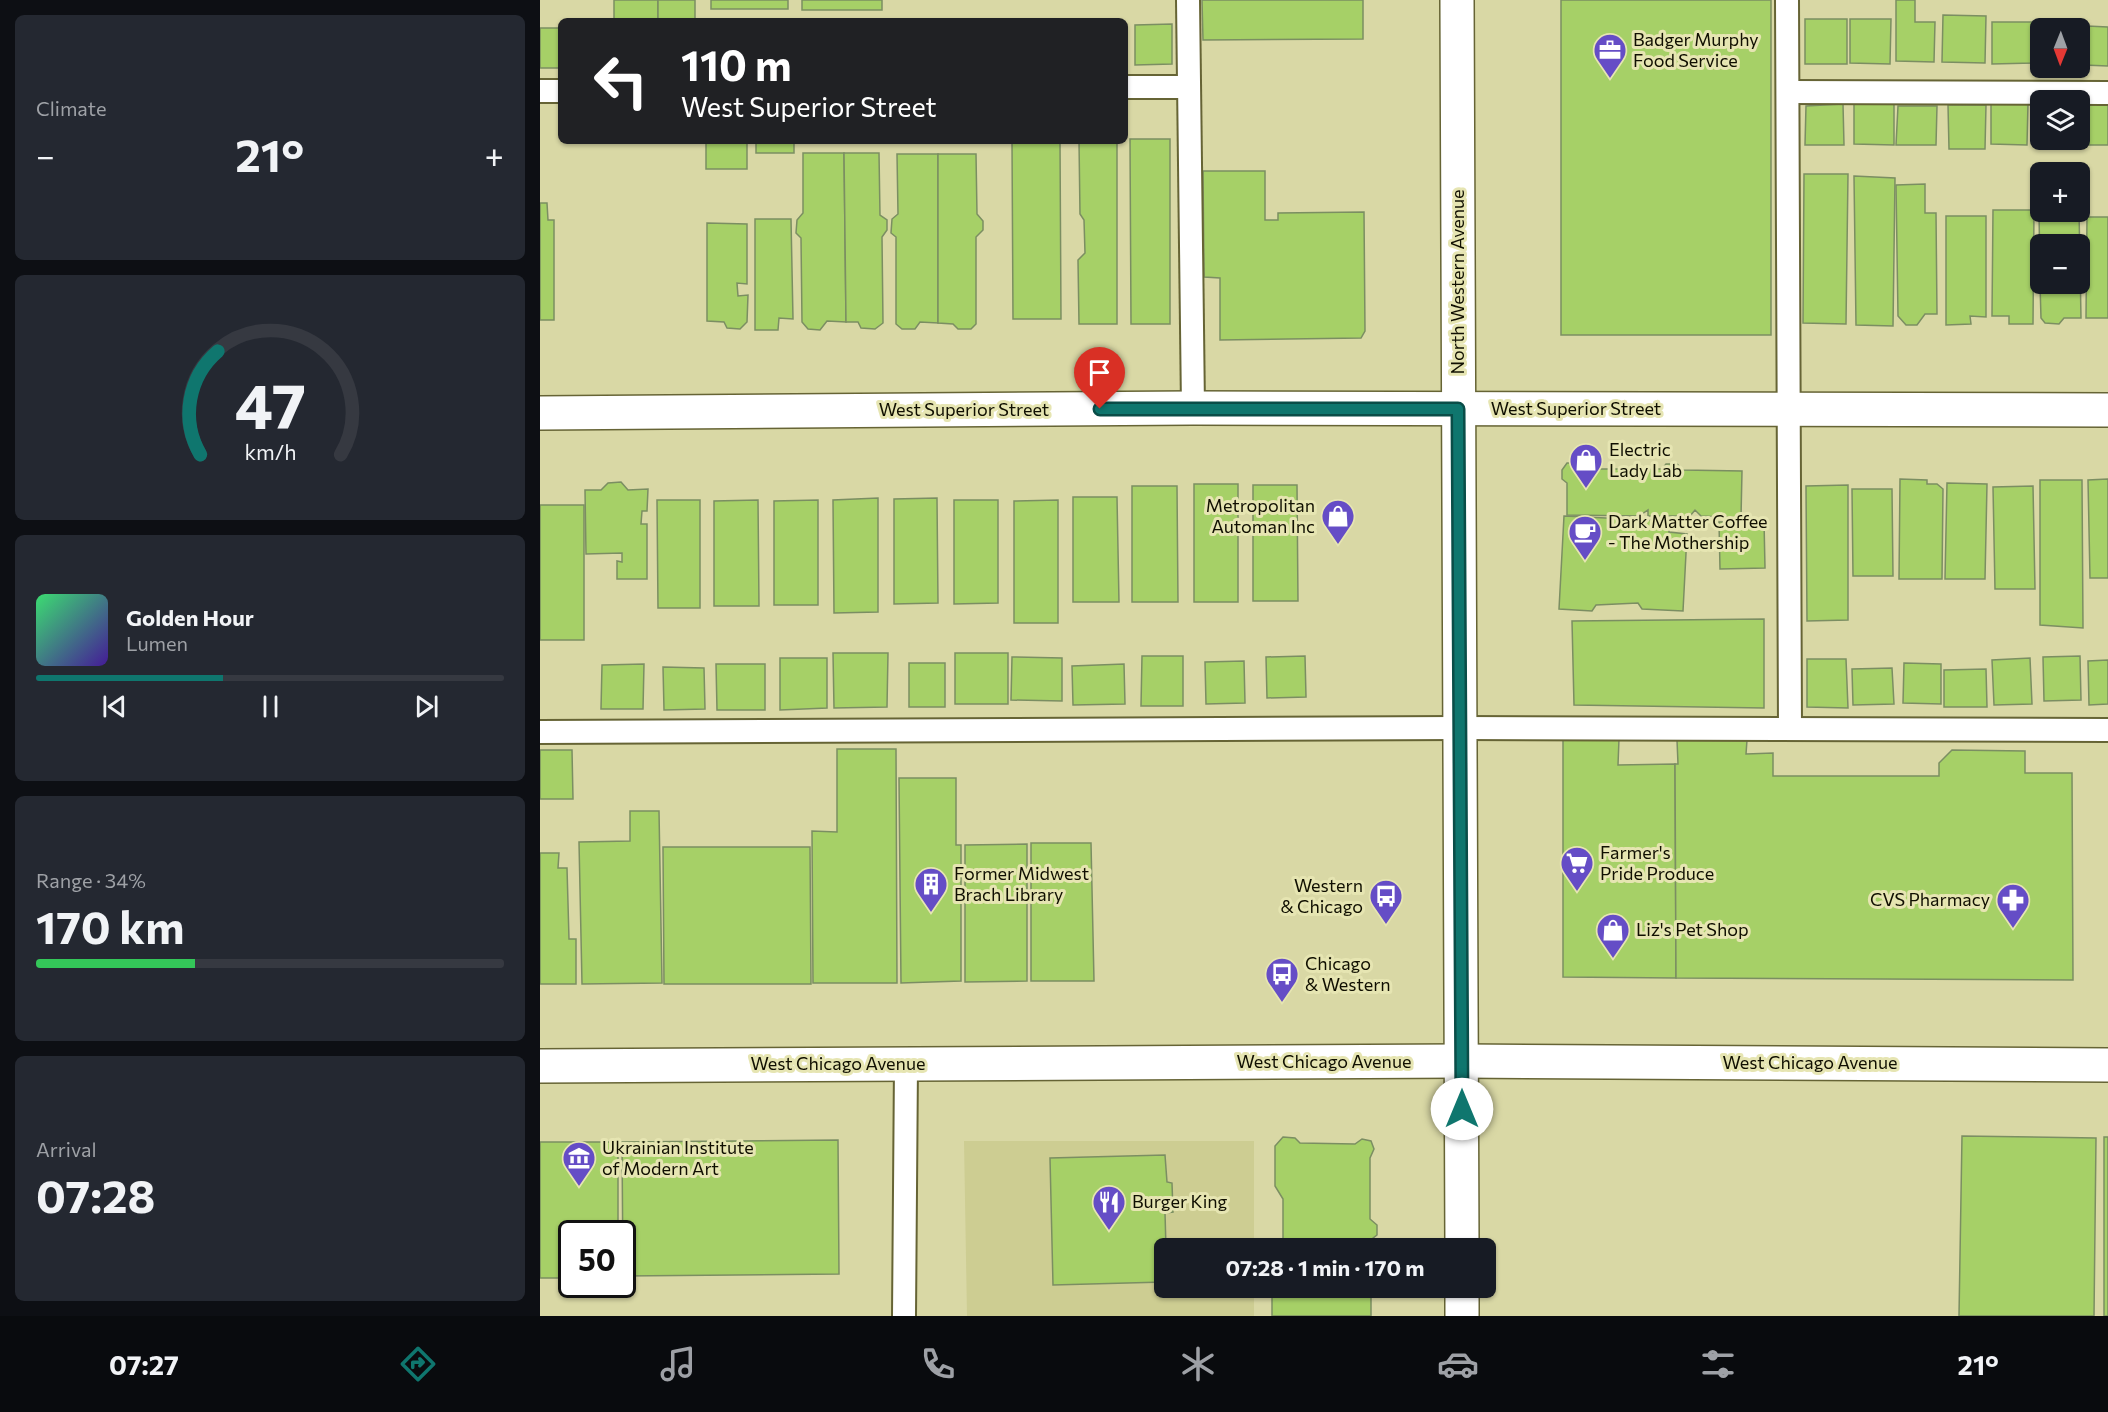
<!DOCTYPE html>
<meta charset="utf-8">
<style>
body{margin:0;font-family:Commissioner,sans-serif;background:#242831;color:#f1f3f6;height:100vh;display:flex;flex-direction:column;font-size:22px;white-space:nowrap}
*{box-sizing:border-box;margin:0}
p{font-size:20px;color:#9ea1a6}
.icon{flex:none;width:33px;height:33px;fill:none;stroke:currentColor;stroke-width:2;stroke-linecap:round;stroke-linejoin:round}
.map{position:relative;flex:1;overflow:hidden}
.drawer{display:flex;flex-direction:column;gap:15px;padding:15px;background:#0d0f14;width:540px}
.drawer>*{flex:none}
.hud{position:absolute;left:18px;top:18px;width:570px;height:126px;border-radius:9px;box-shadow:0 2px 4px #0004;background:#202124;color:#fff;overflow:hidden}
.needle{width:39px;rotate:181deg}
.controls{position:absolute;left:1490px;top:18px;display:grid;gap:12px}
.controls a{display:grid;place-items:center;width:60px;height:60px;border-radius:9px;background:#171b24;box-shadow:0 2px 4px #0004;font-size:30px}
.speed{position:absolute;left:18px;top:1220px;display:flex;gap:12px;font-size:30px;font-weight:700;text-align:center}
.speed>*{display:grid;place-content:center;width:78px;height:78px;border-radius:50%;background:#171b24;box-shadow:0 2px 4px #0004;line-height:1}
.speed .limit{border:3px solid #111;border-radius:9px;background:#fff;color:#111}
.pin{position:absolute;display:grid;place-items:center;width:51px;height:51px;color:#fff;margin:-62px -26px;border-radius:50% 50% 50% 0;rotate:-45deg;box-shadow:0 0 6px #0007}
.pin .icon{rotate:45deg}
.me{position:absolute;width:66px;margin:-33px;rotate:0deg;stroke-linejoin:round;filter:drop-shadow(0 0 4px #0008)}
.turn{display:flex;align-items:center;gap:21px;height:126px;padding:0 24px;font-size:27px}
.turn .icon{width:78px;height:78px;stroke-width:2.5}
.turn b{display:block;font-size:42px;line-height:51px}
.big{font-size:45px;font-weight:700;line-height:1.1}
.drawer .tile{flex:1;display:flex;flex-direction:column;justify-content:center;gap:9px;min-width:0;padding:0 21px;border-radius:9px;background:#242831}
.drawer .dial{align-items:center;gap:0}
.dial svg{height:156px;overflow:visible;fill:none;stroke:#363941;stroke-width:7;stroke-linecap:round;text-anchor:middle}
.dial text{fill:#f1f3f6;stroke:none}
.song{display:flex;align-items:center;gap:18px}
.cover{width:72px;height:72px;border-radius:9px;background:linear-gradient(135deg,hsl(140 70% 55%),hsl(260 70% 35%))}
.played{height:6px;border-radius:3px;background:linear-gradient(90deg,#0f766e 40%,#363941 40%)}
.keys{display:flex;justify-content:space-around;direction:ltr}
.heat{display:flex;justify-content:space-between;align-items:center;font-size:33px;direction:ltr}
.charge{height:9px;border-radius:4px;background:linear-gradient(90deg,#34c759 34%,#363941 0)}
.trip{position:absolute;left:614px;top:1238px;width:342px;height:60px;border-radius:9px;background:#171b24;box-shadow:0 2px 4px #0004;font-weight:700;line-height:60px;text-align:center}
.dock{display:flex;height:96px;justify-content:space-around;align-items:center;background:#090b0e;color:#9ea1a6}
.dock .icon{width:42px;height:42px}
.dock .selected{color:#0f766e}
.dock b{font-size:27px;color:#f1f3f6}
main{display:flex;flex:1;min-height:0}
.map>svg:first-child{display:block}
.built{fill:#cdcd92}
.building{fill:#a6d067;stroke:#7b8e62;stroke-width:1.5}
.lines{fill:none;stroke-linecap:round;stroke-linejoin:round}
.lane-casing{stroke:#666435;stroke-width:26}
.street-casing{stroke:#666435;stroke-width:36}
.secondary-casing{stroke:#666435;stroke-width:36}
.lane{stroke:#fff;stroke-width:22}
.street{stroke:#fff;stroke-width:33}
.secondary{stroke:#fff;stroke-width:33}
.route-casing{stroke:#0a4d48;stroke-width:15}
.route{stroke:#0f766e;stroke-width:10}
.labels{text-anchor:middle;stroke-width:6;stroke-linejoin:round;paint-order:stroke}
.poi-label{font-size:18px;fill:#100f01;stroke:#e6e5b2;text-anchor:start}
.street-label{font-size:18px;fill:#100f01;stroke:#e6e5b2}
</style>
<main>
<section class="drawer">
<div class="tile"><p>Climate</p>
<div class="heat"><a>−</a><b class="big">21°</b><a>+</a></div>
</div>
<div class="tile dial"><svg viewBox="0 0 100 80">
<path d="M14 69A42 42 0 1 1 86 69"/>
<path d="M14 69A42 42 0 0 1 23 16" stroke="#0f766e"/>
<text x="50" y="56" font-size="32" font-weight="700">47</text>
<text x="50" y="72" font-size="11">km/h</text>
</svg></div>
<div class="tile">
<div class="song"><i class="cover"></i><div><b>Golden Hour</b><p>Lumen</p></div></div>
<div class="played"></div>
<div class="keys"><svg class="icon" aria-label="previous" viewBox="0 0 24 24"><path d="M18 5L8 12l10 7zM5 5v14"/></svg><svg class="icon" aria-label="pause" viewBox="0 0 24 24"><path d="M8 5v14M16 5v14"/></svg><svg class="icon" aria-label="next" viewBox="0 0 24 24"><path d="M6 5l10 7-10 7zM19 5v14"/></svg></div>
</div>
<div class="tile"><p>Range · 34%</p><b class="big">170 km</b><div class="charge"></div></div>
<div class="tile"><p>Arrival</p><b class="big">07:28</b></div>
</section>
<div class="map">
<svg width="1568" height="1316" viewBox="0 0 1568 1316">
<rect width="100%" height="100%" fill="#d9d8a5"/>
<polygon class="built" points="424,1141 714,1141 714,1248 624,1248 624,1287 714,1287 714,1316 427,1316"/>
<g class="building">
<rect x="74" y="0" width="44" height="21"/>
<rect x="118" y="0" width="37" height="21"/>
<rect x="171" y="0" width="77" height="9"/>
<rect x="262" y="0" width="80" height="10"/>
<polygon points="662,0 823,0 823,39 663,40"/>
<rect x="1021" y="0" width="210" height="335"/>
<polygon points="1356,0 1375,0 1375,22 1395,22 1394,62 1356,61"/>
<polygon points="1403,15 1446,16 1445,63 1402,62"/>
<rect x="464" y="19" width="44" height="2"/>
<rect x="1265" y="19" width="42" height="45"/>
<polygon points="1310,19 1351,19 1350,64 1310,63"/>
<polygon points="1452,22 1492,22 1493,63 1452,64"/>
<polygon points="632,24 632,64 595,65 595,25"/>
<polygon points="1541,24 1542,63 1539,63 1539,28 1500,28 1499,62 1499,25"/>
<polygon points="1547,26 1568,27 1568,66 1544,65"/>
<rect x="0" y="28" width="21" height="40"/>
<polygon points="1451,102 1488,103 1487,145 1451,144"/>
<polygon points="1544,102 1568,102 1568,145 1543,145"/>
<polygon points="1314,103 1354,104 1354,145 1314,144"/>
<polygon points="1303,104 1304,145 1265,145 1266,106"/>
<polygon points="1408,105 1446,105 1445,149 1409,149"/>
<polygon points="1358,106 1397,106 1396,145 1356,145"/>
<polygon points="1500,119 1500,140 1538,140 1537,148 1499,147"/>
<polygon points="590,139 630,139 630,324 591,324"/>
<rect x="166" y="141" width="41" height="28"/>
<rect x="216" y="141" width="38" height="12"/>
<polygon points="472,141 520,141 521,319 473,319"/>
<polygon points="539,141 577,141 577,324 539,324 538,260 545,253 544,220 540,214"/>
<polygon points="263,153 304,153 306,322 287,321 280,330 268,329 262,322 261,238 256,233 257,220 263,213"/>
<polygon points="304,153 339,153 340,215 347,220 347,230 342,237 343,323 335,329 321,328 318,322 306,322"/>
<polygon points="357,154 398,154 398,323 380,322 375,329 362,329 356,324 356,237 351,233 352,219 358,214"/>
<polygon points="398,154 436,154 437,214 443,221 443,230 436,237 436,324 431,329 418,329 413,324 398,323"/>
<polygon points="663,171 725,171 725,220 738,220 738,213 824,212 825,331 821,338 680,340 680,278 664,277"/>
<polygon points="1264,174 1308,174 1306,324 1263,323"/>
<polygon points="1314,176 1355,178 1353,326 1316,325"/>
<polygon points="1385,184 1385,213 1396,213 1397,314 1385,314 1377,325 1366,325 1358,316 1356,185"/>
<polygon points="0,203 7,203 8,220 14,220 14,320 0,320"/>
<polygon points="1453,210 1494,210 1493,324 1469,324 1469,316 1452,316"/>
<polygon points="1539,211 1541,318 1524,318 1519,324 1505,323 1501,318 1500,284 1539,284 1539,244 1500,244 1500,276 1499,212"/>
<polygon points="1406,216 1446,216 1446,317 1430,316 1431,324 1406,325"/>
<polygon points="1547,217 1568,217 1568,318 1546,318"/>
<polygon points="215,219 251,219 253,319 239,318 238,330 215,330"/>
<polygon points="167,223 207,224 207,284 197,283 198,296 208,295 207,322 200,329 187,328 184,322 167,321"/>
<polygon points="1027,463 1037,463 1043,469 1122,469 1126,464 1137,464 1143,470 1202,471 1201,518 1161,516 1155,510 1150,516 1108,516 1108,510 1099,516 1027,515 1027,483 1022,479 1022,470"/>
<polygon points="1360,479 1387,480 1387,484 1397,484 1403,489 1402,579 1359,579"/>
<polygon points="1568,479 1568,578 1550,578 1548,480"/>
<polygon points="1500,480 1542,480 1543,628 1500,625"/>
<polygon points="81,482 88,490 108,489 107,511 102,511 101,524 107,524 107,579 77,579 77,561 82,562 82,553 46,554 45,490 61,490 68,483"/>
<polygon points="1407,483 1447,484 1445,579 1405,579"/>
<rect x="654" y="484" width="44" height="118"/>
<polygon points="713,485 757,485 758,601 713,601"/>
<polygon points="1308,485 1308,620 1267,621 1266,486"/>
<polygon points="592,486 637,486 638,602 592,602"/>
<polygon points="1493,486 1495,589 1455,589 1453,487"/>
<polygon points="1312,489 1352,489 1353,576 1313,576"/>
<polygon points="533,497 577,497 579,602 533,602"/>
<polygon points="338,498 338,612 294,613 293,500"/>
<polygon points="397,498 398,603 354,604 354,499"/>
<polygon points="117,500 160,500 160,608 118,608"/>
<polygon points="218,500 219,606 174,606 174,501"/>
<polygon points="278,500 278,605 234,605 234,501"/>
<polygon points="414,500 458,500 458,603 414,604"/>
<polygon points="518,500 518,623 474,623 474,501"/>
<rect x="0" y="505" width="44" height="135"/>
<polygon points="1024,516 1129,521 1129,532 1147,534 1143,611 1102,609 1098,603 1056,605 1052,611 1019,609"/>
<polygon points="1224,521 1225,568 1180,569 1179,522"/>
<polygon points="1224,619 1224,708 1034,705 1032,621"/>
<polygon points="293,653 348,653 347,707 294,708"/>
<rect x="415" y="653" width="53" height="51"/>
<polygon points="602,656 643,656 643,706 601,706"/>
<polygon points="765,656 766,697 727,698 726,657"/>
<polygon points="1540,656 1541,700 1504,701 1503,657"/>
<polygon points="472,657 522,658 522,701 471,700"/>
<polygon points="240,658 287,658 287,708 240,710"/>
<polygon points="1490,658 1492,704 1454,705 1452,660"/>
<polygon points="1267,659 1306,659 1308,708 1267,707"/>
<polygon points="1568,660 1568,704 1549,705 1548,661"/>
<polygon points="704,661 705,703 666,704 665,662"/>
<rect x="369" y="663" width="36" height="44"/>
<polygon points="1364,663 1401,664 1401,704 1363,703"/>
<polygon points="104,664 103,709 61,709 62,665"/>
<polygon points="176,664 225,664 225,710 177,710"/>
<polygon points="584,664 585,704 533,705 532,666"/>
<polygon points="123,667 164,668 165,709 124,710"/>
<polygon points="1352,668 1354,704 1313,705 1312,669"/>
<polygon points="1446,669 1447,707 1404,707 1404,670"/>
<polygon points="1023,739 1079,739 1078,765 1135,764 1136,978 1023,977"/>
<polygon points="1137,740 1207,740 1206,754 1233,753 1233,776 1399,776 1399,763 1412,750 1485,751 1485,773 1532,773 1533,980 1136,978 1135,764 1138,764"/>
<polygon points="297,749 356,749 357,983 273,983 272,831 297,832"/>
<polygon points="0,750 32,750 33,799 0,799"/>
<polygon points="359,778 416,778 416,845 421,845 421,981 361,983"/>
<polygon points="90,811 119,811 122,983 42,984 39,842 90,841"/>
<polygon points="491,843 551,843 554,981 491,981"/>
<polygon points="487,844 487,981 425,982 425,845"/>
<polygon points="123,847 270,847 271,984 124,984"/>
<polygon points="0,853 19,853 18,868 27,868 29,939 36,939 36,984 0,984"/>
<polygon points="1422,1136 1556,1138 1554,1316 1419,1316"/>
<polygon points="743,1137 755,1138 760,1143 815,1144 822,1139 831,1141 834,1149 830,1158 830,1219 837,1225 837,1235 832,1239 831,1248 743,1248 743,1199 735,1186 735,1146"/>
<rect x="1564" y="1137" width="4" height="179"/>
<polygon points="298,1140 299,1274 83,1276 82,1142"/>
<polygon points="0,1142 78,1142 78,1233 32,1233 32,1278 0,1278"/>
<polygon points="625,1155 627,1182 632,1183 633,1212 625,1213 626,1248 624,1248 624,1282 513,1285 510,1158"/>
<rect x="732" y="1287" width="99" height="29"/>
</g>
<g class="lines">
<defs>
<g id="lane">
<polyline points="648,0 653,408"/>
<polyline points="1247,0 1250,729"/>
<polyline points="585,87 649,87"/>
<polyline points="0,91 21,91"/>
<polyline points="1248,92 1568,93"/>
<polyline points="0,732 920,728 1568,730"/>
<polyline points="364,1316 366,1064"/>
</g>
<polyline id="street" points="0,413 653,408 1568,410"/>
<g id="secondary">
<polyline points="917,0 922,1248"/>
<polyline points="0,1066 921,1061 1568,1065"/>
<polyline points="922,1287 922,1316"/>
</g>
</defs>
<use href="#lane" class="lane-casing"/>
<use href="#street" class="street-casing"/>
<use href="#secondary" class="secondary-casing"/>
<use href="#lane" class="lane"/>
<use href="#street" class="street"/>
<use href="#secondary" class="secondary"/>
</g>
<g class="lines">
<defs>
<polyline id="route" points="560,409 918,409 922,1109"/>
</defs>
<use href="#route" class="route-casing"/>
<use href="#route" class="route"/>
</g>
<defs>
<symbol id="office-pin" viewBox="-11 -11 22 30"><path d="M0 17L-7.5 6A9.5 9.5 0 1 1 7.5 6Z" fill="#654dc6" stroke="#e6e5b2"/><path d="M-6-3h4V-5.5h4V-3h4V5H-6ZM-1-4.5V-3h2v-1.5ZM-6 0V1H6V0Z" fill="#fff"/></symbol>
<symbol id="shop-pin" viewBox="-11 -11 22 30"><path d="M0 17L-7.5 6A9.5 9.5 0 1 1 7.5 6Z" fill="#654dc6" stroke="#e6e5b2"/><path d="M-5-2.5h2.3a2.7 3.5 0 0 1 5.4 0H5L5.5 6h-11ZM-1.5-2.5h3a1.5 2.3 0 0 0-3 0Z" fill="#fff"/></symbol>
<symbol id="cafe-pin" viewBox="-11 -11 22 30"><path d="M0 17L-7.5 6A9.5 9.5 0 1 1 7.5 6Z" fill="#654dc6" stroke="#e6e5b2"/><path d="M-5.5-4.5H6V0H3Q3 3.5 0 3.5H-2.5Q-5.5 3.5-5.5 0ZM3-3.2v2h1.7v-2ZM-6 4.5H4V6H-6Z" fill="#fff"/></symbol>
<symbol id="supermarket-pin" viewBox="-11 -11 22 30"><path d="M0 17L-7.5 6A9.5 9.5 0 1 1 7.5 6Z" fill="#654dc6" stroke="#e6e5b2"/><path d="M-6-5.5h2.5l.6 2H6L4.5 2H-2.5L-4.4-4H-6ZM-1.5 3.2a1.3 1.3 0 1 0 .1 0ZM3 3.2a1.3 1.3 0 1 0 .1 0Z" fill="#fff"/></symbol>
<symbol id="building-pin" viewBox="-11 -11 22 30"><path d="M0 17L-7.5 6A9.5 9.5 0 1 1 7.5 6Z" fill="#654dc6" stroke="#e6e5b2"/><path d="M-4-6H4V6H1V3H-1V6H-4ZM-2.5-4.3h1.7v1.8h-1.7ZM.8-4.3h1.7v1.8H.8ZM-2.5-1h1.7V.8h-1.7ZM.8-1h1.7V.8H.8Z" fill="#fff"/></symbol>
<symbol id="bus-pin" viewBox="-11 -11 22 30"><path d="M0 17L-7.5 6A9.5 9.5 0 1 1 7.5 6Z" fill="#654dc6" stroke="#e6e5b2"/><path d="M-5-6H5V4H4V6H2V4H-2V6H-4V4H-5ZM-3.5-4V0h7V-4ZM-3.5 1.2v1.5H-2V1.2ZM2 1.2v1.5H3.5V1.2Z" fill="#fff"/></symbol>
<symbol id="pharmacy-pin" viewBox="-11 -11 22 30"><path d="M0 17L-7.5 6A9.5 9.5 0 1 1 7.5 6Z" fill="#654dc6" stroke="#e6e5b2"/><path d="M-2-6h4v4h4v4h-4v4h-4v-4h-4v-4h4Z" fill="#fff"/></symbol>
<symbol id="museum-pin" viewBox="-11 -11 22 30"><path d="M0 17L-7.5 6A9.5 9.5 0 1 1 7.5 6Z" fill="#654dc6" stroke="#e6e5b2"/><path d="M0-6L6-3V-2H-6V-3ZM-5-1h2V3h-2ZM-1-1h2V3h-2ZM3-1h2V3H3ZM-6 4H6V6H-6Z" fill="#fff"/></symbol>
<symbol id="restaurant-pin" viewBox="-11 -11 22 30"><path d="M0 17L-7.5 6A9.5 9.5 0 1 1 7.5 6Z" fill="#654dc6" stroke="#e6e5b2"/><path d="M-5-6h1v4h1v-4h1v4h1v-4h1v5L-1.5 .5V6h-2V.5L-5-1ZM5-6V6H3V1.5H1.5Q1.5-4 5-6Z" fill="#fff"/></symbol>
</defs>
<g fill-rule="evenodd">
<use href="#office-pin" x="1051" y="31" width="38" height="52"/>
<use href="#shop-pin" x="1027" y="441" width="38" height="52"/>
<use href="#shop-pin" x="779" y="497" width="38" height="52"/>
<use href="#cafe-pin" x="1026" y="513" width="38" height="52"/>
<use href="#supermarket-pin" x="1018" y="844" width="38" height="52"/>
<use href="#building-pin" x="372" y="865" width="38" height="52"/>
<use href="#bus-pin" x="827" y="877" width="38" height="52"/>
<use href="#pharmacy-pin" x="1454" y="881" width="38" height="52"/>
<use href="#shop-pin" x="1054" y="911" width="38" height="52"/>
<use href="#bus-pin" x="723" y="955" width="38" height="52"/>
<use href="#museum-pin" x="20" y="1139" width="38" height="52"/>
<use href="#restaurant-pin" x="550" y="1183" width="38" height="52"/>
</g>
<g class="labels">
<g class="poi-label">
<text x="1093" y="46">Badger Murphy<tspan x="1093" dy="21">Food Service</tspan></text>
<text x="1069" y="456">Electric<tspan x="1069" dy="21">Lady Lab</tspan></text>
<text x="775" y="512" text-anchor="end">Metropolitan<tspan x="775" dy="21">Automan Inc</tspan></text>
<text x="1068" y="528">Dark Matter Coffee<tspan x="1068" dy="21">- The Mothership</tspan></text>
<text x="1060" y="859">Farmer's<tspan x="1060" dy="21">Pride Produce</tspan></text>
<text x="414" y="880">Former Midwest<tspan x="414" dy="21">Brach Library</tspan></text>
<text x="823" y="892" text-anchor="end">Western<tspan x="823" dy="21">&amp; Chicago</tspan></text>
<text x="1450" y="906" text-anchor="end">CVS Pharmacy</text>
<text x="1096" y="936">Liz's Pet Shop</text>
<text x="765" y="970">Chicago<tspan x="765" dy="21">&amp; Western</tspan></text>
<text x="62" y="1154">Ukrainian Institute<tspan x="62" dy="21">of Modern Art</tspan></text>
<text x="592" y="1208">Burger King</text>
</g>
<g class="street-label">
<text transform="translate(918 282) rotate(-90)" y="6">North Western Avenue</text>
<text x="1036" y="415">West Superior Street</text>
<text x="424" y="416">West Superior Street</text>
<text x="784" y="1068">West Chicago Avenue</text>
<text x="1270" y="1069">West Chicago Avenue</text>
<text x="298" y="1070">West Chicago Avenue</text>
</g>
</g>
</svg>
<div class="controls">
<a><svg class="needle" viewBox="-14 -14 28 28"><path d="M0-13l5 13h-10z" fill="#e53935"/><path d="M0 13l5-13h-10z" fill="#9ea1a6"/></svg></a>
<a><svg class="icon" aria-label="layers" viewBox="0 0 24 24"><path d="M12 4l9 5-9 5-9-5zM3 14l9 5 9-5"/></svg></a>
<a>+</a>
<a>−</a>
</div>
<div class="speed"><div class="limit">50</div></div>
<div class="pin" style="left:560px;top:409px;background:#d93025"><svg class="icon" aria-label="arrive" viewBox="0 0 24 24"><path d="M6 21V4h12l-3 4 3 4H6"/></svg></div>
<svg class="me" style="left:922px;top:1109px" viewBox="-20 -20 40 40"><circle r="19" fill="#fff"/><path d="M0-13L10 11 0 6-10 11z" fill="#0f766e"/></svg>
<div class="trip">07:28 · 1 min · 170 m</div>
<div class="hud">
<div class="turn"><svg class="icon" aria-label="left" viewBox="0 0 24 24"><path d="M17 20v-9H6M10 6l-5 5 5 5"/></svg><div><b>110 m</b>West Superior Street</div></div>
</div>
</div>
</main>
<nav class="dock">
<b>07:27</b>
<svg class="icon selected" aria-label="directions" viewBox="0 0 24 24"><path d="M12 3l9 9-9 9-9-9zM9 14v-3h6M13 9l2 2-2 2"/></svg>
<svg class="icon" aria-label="music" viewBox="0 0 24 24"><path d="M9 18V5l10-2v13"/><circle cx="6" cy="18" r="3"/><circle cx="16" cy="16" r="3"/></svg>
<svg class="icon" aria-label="phone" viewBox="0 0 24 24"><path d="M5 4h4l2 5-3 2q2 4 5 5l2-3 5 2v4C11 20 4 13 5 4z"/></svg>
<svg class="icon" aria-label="climate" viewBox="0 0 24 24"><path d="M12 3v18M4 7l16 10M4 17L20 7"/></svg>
<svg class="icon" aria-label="car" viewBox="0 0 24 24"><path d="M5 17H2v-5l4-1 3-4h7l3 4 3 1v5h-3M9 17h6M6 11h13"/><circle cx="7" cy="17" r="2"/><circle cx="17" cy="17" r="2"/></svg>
<svg class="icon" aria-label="filters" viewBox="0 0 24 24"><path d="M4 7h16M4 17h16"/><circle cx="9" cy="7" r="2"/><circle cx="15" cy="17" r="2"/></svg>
<b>21°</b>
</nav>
